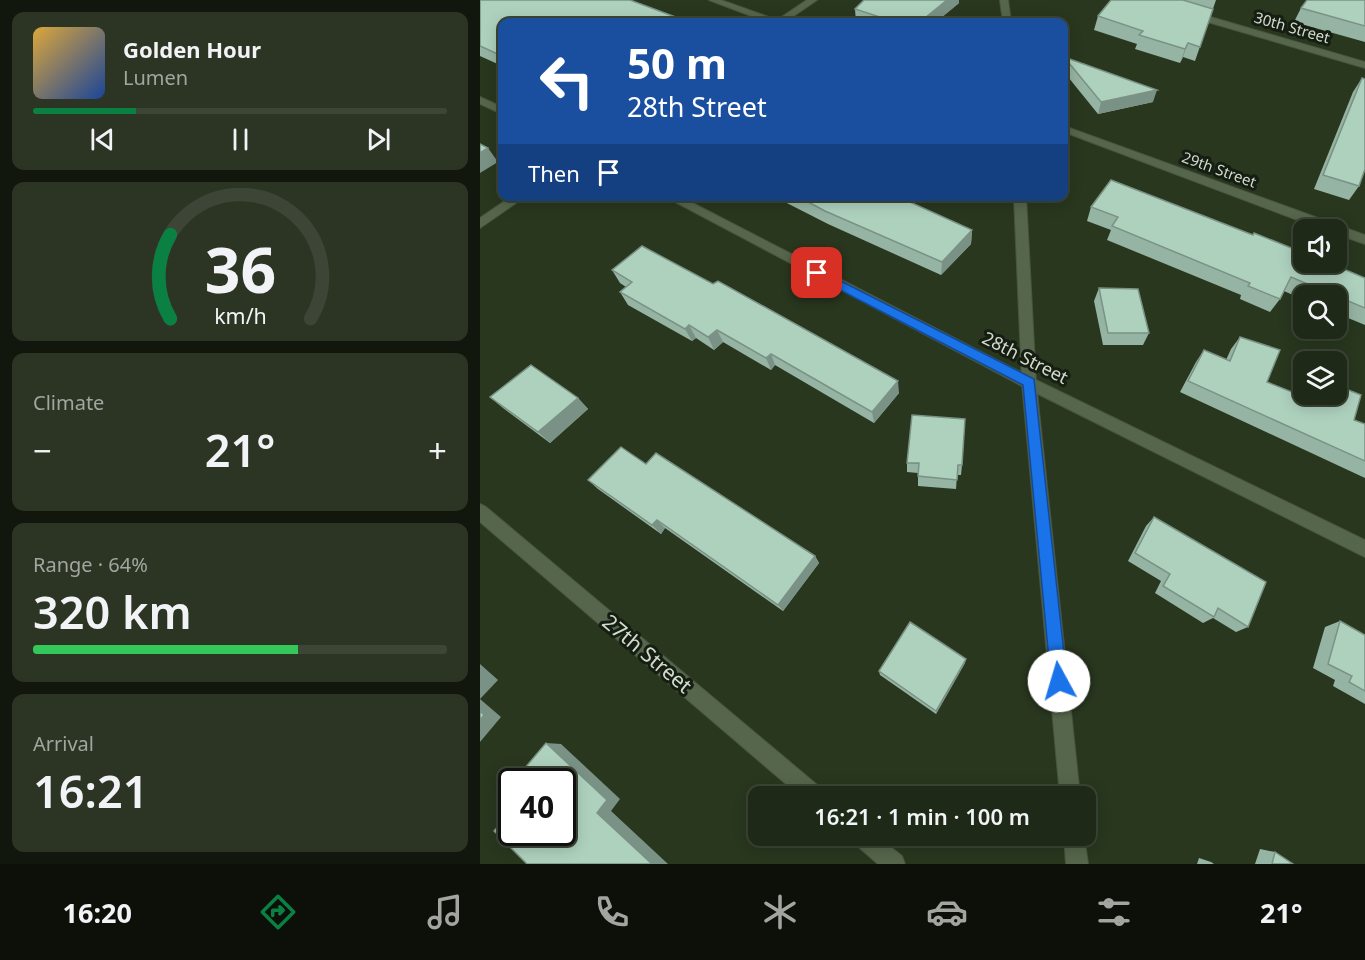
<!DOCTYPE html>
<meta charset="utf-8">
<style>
body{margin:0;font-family:"Noto Sans",sans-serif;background:#2c3524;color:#f1f3f6;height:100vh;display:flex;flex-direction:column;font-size:22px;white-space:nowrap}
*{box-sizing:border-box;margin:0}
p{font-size:20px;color:#a1a6a1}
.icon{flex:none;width:33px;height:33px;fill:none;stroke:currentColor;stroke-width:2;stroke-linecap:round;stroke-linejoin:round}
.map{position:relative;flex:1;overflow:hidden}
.panel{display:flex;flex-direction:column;gap:12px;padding:12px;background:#11170d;width:480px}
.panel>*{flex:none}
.guide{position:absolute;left:18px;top:18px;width:570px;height:183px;border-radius:12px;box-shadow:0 3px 15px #0003,0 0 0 2px #3c4536;background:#1a4fa0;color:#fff;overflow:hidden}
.controls{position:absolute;left:813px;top:219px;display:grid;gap:12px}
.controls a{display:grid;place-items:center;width:54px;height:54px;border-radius:12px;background:#1f2917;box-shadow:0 3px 15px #0003,0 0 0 2px #3c4536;font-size:30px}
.speed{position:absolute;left:18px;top:768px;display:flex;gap:12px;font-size:30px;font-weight:700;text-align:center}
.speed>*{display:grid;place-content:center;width:78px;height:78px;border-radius:50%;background:#1f2917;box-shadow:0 3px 15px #0003,0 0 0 2px #3c4536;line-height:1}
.speed .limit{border:3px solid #111;border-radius:9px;background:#fff;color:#111}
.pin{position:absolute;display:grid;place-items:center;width:51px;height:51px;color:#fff;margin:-26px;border-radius:12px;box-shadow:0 3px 9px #0006}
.me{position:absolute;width:66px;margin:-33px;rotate:354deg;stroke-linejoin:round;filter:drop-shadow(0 0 4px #0008)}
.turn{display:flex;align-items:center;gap:21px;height:126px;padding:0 30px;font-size:27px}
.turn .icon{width:78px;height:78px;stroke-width:2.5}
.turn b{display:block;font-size:42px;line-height:51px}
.then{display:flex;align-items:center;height:57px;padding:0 30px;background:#0003;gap:12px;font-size:22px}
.big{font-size:45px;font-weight:600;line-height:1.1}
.panel .card{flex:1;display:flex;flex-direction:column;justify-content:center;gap:9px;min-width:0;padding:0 21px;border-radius:12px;background:#2c3524}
.panel .dial{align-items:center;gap:0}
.dial svg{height:156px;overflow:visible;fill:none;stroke:#3c4536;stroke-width:7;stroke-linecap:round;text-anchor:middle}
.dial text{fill:#f1f3f6;stroke:none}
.song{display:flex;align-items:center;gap:18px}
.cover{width:72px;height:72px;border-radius:9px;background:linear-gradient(135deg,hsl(40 70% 55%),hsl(220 70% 35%))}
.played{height:6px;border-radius:3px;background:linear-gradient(90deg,#0b8043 25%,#3c4536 25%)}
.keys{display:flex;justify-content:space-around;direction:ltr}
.heat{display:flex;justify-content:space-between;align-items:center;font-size:33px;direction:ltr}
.charge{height:9px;border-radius:4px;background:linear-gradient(90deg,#34c759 64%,#3c4536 0)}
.trip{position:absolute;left:268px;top:786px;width:348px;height:60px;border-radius:12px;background:#1f2917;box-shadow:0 3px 15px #0003,0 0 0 2px #3c4536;font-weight:600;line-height:60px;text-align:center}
.dock{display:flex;height:96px;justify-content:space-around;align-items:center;background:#0c1009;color:#a1a6a1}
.dock .icon{width:42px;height:42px}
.dock .active{color:#0b8043}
.dock b{font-size:27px;color:#f1f3f6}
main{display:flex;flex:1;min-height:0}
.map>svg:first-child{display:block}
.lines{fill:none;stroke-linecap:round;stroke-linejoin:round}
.minor-casing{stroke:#48543e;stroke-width:2}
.tertiary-casing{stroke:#48543e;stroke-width:2}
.minor{fill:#56664c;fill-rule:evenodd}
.tertiary{fill:#56664c;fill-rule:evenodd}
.wall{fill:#96b4a3}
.shaded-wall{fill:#7a9285}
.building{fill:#aed1be;stroke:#7a9285;stroke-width:1.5}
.route{fill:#1a73e8;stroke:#114b97;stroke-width:1.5}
.labels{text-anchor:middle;stroke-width:6;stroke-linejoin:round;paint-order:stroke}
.far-street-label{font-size:15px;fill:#d2dccc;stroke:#161d12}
.street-label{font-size:18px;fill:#d2dccc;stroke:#161d12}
.near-street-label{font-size:21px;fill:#d2dccc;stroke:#161d12}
</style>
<main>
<section class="panel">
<div class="card">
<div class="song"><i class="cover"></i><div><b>Golden Hour</b><p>Lumen</p></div></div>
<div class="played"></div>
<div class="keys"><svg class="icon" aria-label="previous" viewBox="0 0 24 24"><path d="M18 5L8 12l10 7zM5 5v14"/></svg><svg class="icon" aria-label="pause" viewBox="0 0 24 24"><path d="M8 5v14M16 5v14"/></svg><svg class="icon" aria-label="next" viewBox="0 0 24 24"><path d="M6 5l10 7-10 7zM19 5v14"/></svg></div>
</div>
<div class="card dial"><svg viewBox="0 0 100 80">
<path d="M14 69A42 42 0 1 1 86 69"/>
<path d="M14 69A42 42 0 0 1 14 26" stroke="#0b8043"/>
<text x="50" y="56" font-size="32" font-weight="700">36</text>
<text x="50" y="72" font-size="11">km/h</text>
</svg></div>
<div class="card"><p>Climate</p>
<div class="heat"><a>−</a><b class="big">21°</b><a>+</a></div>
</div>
<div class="card"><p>Range · 64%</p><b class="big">320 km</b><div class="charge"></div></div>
<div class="card"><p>Arrival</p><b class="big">16:21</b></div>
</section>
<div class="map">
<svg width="885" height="864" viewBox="0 0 885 864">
<rect width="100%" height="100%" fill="#29371f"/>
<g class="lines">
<defs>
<g id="minor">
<polygon points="229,0 241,0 297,20 327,0 337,0 305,22 287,22"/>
<polygon points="710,11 885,62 885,68 707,16 706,14"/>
<polygon points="0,97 22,107 22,114 0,104"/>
<polygon points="584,126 885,235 885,244 856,234 856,230 844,230 584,132"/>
<polygon points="32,196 46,196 0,228 0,218"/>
<polygon points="184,196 199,196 554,379 885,540 885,557 544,387"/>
<polygon points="0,504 6,507 342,789 345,796 320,796 0,522"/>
<polygon points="371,836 397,836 422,856 425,864 398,864 374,843"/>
</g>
<g id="tertiary">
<polygon points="520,0 528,0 531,22 523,22"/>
<polygon points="534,196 546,196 556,383 600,796 580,796 542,383"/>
<polygon points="584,836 604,836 608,864 586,864"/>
</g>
</defs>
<use href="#minor" class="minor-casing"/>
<use href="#tertiary" class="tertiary-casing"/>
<use href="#minor" class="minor"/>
<use href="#tertiary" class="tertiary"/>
</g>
<g class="wall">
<polygon points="0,0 22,22 22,66 0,56"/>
<polygon points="631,0 736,0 715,61 703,57 700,63 655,49 657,44 614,30 618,16"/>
<polygon points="885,0 885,42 814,22 821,8"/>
<polygon points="479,3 456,22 376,22 375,9"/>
<polygon points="584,57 673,102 618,114 584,72"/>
<polygon points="882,78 879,186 869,200 834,189 873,92"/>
<polygon points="293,196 439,196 433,203 492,230 491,244 461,275 348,224"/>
<polygon points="611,207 773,235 885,278 885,325 856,313 856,296 824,296 824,300 804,291 800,299 790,312 760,299 761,295 627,240 631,230 607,221"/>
<polygon points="132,270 419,393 394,423 295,365 291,370 243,342 234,350 216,338 212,341 148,305 140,292 146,287 140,283"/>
<polygon points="619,288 669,333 663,345 623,345 614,301"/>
<polygon points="760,337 787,382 835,401 837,394 856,394 874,420 885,424 885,478 700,392 716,362 724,350 746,360 751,349"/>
<polygon points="10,397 98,398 108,409 70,443 23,408"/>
<polygon points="427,463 482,465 481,475 477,475 476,489 438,486 438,473 427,472"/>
<polygon points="166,464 335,556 339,563 303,611 185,528 181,534 118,489 108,480"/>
<polygon points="674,517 768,627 756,632 733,618 723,623 675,593 681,581 648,561 666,526"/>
<polygon points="860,621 885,635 885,704 853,686 855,680 833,668 845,627"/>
<polygon points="485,663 456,714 400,675 399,671"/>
<polygon points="780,849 795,852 813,864 775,864"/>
<polygon points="719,858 731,862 734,864 717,864"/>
</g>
<g class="shaded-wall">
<polygon points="467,0 479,0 479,3 456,22 440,22"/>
<polygon points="708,43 703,57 700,63 705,49"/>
<polygon points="677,90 673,102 618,114 621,102"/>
<polygon points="8,148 18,162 0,173 0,153"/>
<polygon points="425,196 439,196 424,212 423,199"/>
<polygon points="492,230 491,244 461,275 462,262"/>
<polygon points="209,325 216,338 212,341 205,329"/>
<polygon points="237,330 243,342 234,350 228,337"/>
<polygon points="291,354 295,365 291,370 286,358"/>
<polygon points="418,381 419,393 394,423 392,412"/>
<polygon points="98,398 108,409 70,443 58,432"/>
<polygon points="177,520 185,528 181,534 172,525"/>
<polygon points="335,556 339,563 303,611 298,605"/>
<polygon points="486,659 485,663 456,714 456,711"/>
<polygon points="0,664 18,680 0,699 21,717 0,742"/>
<polygon points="66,743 81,744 140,799 131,811 188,864 172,864 117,813"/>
</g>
<g class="building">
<polygon points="0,0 150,0 209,22 22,22 22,56 0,46"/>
<polygon points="384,0 467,0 440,22 415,22 375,9"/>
<polygon points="631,0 703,0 733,9 720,47 708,43 705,49 659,35 663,31 618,16"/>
<polygon points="827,0 885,0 885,26 821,8"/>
<polygon points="584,57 677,90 621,102"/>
<polygon points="882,78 885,79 885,169 879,186 843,175"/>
<polygon points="0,144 8,148 0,153"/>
<polygon points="631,180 773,235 774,233 824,253 824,262 847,262 885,278 885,308 811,277 800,299 768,286 770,283 632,226 638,217 611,207"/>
<polygon points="317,196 425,196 423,199 492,230 462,262 345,211"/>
<polygon points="162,246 233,284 238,281 418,381 392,412 291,354 286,358 237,330 228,337 209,325 205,329 140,292 152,282 132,270"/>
<polygon points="619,288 658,289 669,333 628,333"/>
<polygon points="760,337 800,350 787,382 842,404 845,394 856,394 856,385 881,395 874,420 885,424 885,461 708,381 724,350 750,361"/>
<polygon points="51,365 98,398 58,432 10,397"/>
<polygon points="432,415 485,419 482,465 478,465 477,480 438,476 439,463 427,463"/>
<polygon points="141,447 166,464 176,453 335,556 298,605 177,520 172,525 108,480"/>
<polygon points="674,517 786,582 768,627 738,608 734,617 683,586 690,574 655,553"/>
<polygon points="860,621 885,635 885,691 869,682 872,676 848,664"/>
<polygon points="430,622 486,659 456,711 399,671"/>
<polygon points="0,711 4,715 0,720"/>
<polygon points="66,743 127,800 117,813 172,864 47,864 14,831 32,810 32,832 82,832 82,782 33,782"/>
<polygon points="32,783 32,796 25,790"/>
<polygon points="795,852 813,864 792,864"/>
</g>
<polygon class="route" points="337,269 554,379 587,681 585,687 579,690 573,687 571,681 543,385 333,276 331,273"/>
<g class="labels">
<g class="far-street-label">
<text transform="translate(812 28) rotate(16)" y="5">30th Street</text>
<text transform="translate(739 170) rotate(20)" y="5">29th Street</text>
</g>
<g class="street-label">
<text transform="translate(545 358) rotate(27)" y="6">28th Street</text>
</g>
<g class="near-street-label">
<text transform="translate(167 654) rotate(40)" y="7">27th Street</text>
</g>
</g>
</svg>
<div class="controls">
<a><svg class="icon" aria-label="sound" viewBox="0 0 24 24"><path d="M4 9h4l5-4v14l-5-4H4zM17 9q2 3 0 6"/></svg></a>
<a><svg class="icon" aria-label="search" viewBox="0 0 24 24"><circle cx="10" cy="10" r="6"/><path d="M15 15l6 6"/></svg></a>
<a><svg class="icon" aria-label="layers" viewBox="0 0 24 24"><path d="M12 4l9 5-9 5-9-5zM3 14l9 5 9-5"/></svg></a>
</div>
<div class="speed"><div class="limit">40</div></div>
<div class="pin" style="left:337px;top:273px;background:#d93025"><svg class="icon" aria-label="arrive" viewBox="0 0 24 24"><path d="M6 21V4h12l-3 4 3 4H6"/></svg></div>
<svg class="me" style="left:579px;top:681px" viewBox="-20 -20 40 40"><circle r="19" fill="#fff"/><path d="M0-13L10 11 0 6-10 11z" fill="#1a73e8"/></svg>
<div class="trip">16:21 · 1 min · 100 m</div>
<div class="guide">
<div class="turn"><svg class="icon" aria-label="left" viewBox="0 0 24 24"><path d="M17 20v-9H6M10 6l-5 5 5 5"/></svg><div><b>50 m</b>28th Street</div></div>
<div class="then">Then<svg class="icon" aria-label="arrive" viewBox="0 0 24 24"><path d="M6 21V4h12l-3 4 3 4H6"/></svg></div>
</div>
</div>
</main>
<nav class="dock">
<b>16:20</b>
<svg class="icon active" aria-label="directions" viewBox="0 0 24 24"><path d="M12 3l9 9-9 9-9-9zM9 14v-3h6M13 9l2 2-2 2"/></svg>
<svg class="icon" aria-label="music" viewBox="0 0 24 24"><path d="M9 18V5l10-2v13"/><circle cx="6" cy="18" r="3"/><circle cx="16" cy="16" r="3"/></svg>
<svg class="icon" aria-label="phone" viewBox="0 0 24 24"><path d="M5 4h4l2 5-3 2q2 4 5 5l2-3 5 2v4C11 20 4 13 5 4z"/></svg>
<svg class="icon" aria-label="climate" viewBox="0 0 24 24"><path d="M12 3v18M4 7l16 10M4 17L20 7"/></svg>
<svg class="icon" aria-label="car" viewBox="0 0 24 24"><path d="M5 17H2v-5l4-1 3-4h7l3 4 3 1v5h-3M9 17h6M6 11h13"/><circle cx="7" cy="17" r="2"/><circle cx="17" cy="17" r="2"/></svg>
<svg class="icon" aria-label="filters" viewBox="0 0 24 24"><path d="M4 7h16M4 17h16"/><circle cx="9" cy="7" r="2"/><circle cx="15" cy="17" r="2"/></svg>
<b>21°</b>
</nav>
